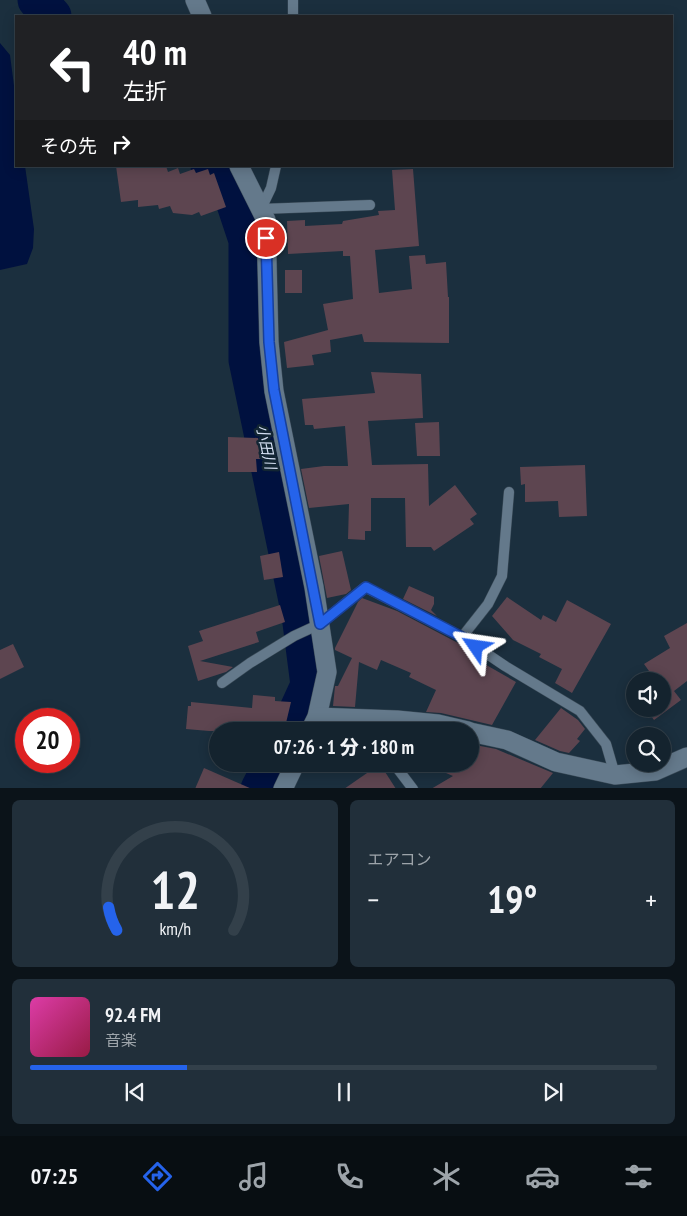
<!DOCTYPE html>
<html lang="ja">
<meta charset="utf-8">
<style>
body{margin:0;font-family:"PT Sans Narrow","Noto Sans JP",sans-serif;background:#212f3a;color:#f1f3f6;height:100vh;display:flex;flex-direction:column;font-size:19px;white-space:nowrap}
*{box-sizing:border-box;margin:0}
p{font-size:16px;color:#9da4aa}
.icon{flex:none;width:28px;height:28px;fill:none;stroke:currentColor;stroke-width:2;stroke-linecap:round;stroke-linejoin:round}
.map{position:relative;height:788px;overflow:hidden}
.details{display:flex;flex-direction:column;gap:12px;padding:12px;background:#0b1319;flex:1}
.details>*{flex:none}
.guide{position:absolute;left:15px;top:15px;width:658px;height:152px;border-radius:0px;box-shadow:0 2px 12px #0003,0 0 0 1px #33404a;background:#202124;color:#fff;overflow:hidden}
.fabs{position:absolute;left:626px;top:672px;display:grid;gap:10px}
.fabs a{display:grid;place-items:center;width:45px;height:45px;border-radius:50%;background:#14232e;box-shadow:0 2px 12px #0003,0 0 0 1px #33404a;font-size:25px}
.speed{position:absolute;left:15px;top:708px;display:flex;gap:10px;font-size:25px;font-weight:700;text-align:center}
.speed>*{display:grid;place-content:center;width:65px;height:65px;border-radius:50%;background:#14232e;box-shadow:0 2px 12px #0003,0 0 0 1px #33404a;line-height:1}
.speed .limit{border:8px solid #d22;background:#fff;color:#111}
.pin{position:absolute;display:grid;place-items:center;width:42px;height:42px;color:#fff;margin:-21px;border:2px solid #fff;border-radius:50%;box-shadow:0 1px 5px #0007}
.me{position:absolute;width:55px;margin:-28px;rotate:302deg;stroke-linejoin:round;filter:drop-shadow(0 0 4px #0008)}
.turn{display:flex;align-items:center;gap:18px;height:105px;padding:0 25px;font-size:22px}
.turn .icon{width:65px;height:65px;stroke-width:2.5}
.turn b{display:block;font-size:35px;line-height:42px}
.then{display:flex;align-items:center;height:48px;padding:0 25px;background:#0003;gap:10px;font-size:19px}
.big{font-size:38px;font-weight:800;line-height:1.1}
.details .tile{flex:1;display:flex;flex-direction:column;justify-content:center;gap:8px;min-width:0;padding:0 18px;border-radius:8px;background:#212f3a}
.details .dial{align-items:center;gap:0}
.dial svg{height:130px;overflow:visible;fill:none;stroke:#33404a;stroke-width:7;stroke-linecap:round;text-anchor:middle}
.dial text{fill:#f1f3f6;stroke:none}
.song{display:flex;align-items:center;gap:15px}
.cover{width:60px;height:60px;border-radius:8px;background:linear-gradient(135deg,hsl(320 70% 55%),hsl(340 70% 35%))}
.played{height:5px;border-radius:2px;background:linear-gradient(90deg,#2563eb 25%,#33404a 25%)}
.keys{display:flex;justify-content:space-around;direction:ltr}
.heat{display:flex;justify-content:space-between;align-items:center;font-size:28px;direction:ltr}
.details .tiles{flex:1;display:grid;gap:12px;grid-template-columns:1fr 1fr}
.tile:last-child{grid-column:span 2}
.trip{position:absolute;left:209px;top:722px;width:270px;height:50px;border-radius:25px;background:#14232e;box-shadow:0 2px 12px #0003,0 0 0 1px #33404a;font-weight:800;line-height:50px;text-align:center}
.tab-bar{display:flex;height:80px;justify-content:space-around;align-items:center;background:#080e12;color:#9da4aa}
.tab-bar .icon{width:35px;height:35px}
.tab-bar .current{color:#2563eb}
.tab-bar b{font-size:22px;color:#f1f3f6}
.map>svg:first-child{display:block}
.water{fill:#00113f}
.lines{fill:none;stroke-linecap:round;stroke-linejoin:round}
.river{stroke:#00113f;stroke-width:39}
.building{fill:#5d4550}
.service-casing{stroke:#3b4b58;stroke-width:11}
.minor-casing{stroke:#3b4b58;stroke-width:20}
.service{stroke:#64798b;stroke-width:10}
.minor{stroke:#64798b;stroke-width:19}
.route-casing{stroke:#184099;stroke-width:12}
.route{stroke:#2563eb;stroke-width:9}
.labels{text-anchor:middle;stroke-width:5;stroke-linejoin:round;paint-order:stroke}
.water-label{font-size:15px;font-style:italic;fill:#d3def1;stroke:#122533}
</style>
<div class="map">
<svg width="687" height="789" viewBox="0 0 687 789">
<rect width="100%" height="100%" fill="#1b2f3e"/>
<polygon class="water" points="0,43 10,55 16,101 16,166 25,166 34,229 33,248 27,264 0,270"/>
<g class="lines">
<g class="river">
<polyline points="37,0 52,16"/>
<polyline points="210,166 232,192 248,240 248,360 301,615 310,685 289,731"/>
<polyline points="260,789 273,764"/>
</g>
</g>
<g class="building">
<polygon points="116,166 166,166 168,172 178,168 180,174 194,169 196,173 208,169 210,175 214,173 226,207 201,216 199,212 192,215 173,213 170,206 159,209 158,205 138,207 138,200 121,202"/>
<polygon points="413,169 419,246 375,250 379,293 412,289 409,256 425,255 426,264 446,262 448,297 449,297 449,343 364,342 362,334 330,340 331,352 312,355 314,365 287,368 284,342 328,330 323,304 353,299 350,256 343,256 343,251 288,254 287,221 305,220 305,226 342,224 343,221 379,215 378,211 395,210 392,170"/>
<rect x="285" y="270" width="17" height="23"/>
<polygon points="371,372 421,374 423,418 368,421 372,465 428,464 429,506 455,485 477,514 470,519 474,524 434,551 431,547 406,547 405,498 371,498 371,531 365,531 365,540 348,539 349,504 309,508 301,469 324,466 348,466 345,426 314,429 313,425 305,425 302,399 375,393"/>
<polygon points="439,422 440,456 417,456 415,423"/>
<polygon points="228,437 258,438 264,459 256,459 257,472 228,472"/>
<polygon points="585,465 587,516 559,517 558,501 525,502 525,484 521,485 520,467"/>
<polygon points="342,551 351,590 346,594 327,598 319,556"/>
<polygon points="279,552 283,577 264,580 260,556"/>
<polygon points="409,586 434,597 434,604 431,610 437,616 403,599"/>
<polygon points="507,597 541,620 543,615 556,622 567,600 611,624 572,693 555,683 562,669 539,657 541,654 513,640 492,616"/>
<polygon points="362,598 397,611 458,643 472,660 474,658 516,682 492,725 441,713 426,712 436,690 409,677 411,673 381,660 377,670 359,662 355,707 333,706 335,686 338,686 352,658 335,650 335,648 358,602"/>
<polygon points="280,605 285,622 256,632 259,642 200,661 233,667 226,672 198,681 188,646 203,641 199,631"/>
<polygon points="687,623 687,681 674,691 681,700 654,720 646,709 662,709 662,681 635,681 635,694 629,685 649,671 644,664 670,648 664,636"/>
<polygon points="13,644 24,667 0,679 0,650"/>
<polygon points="253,695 275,697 275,701 291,702 286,723 281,722 280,728 251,725 250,731 209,731 186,729 188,706 191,706 191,702 252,708"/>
<polygon points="561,708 578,720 585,729 577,739 580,741 569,753 560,751 535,740"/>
<polygon points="470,744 496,749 553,773 540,789 431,789 453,776 425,764 470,764"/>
<polygon points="380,764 396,789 344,789"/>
<polygon points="204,768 252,789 195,789"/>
</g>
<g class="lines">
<defs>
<g id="service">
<polyline points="293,16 293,0"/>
<polyline points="276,166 271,188 261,209 370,205"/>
<polyline points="462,637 488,604 502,576 509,492"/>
<polyline points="222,683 250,663 294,636 320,624 365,587 462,637 505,666 580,711 606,744 615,775"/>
<polyline points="394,764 413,789"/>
</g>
<g id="minor">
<polyline points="195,0 202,16"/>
<polyline points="239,166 266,220 269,342 274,391 314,587 327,672 317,717 310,731"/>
<polyline points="317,717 397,720 438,724 468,731"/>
<polyline points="470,732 507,740 556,762 615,775 655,771 687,757"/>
<polyline points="283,789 295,764"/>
</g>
</defs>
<use href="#service" class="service-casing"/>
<use href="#minor" class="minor-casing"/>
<use href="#service" class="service"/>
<use href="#minor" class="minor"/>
</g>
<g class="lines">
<defs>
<polyline id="route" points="266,238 269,342 274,390 320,624 366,587 462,637 476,647"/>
</defs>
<use href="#route" class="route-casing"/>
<use href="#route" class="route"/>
</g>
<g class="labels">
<g class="water-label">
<text transform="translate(266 447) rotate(78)" y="5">小田川</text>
</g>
</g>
</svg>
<div class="fabs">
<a><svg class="icon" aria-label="sound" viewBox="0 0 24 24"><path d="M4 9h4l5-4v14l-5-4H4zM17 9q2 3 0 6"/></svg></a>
<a><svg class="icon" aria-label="search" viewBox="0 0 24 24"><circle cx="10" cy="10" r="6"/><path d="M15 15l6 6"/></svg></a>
</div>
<div class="speed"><div class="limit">20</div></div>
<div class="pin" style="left:266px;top:238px;background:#d93025"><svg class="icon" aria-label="arrive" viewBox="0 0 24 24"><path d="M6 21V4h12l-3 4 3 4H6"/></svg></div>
<svg class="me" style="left:476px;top:647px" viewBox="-20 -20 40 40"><path d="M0-17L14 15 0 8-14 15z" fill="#2563eb" stroke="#fff" stroke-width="4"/></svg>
<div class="trip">07:26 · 1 分 · 180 m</div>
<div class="guide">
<div class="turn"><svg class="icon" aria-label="left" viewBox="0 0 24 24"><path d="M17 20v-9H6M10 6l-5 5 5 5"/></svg><div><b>40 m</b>左折</div></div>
<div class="then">その先<svg class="icon" aria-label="right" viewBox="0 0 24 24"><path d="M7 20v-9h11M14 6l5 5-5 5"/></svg></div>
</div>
</div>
<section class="details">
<div class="tiles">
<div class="tile dial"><svg viewBox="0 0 100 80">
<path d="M14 69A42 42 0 1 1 86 69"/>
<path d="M14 69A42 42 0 0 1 9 55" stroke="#2563eb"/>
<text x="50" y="56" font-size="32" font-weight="700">12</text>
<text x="50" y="72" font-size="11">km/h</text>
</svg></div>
<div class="tile"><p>エアコン</p>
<div class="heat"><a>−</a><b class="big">19°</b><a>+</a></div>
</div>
<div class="tile">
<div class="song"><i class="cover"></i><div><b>92.4 FM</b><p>音楽</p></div></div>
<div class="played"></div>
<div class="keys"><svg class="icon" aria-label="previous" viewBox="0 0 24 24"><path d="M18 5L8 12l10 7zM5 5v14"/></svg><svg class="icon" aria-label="pause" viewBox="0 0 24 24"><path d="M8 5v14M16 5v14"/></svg><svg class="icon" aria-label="next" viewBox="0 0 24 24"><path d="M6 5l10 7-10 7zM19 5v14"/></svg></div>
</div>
</div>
</section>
<nav class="tab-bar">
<b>07:25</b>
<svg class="icon current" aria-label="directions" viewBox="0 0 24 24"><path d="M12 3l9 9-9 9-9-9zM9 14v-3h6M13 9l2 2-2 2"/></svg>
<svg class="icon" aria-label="music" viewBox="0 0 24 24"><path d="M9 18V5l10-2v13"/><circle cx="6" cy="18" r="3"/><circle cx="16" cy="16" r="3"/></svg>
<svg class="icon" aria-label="phone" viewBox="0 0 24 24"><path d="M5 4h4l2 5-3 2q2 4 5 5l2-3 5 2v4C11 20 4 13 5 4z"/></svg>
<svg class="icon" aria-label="climate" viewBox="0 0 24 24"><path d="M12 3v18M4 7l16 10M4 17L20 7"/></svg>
<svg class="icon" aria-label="car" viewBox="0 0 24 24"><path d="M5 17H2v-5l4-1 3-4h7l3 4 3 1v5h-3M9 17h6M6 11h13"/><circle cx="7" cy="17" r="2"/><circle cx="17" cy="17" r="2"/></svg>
<svg class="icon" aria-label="filters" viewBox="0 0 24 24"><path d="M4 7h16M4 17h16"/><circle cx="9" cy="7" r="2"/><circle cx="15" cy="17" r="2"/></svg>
</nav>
